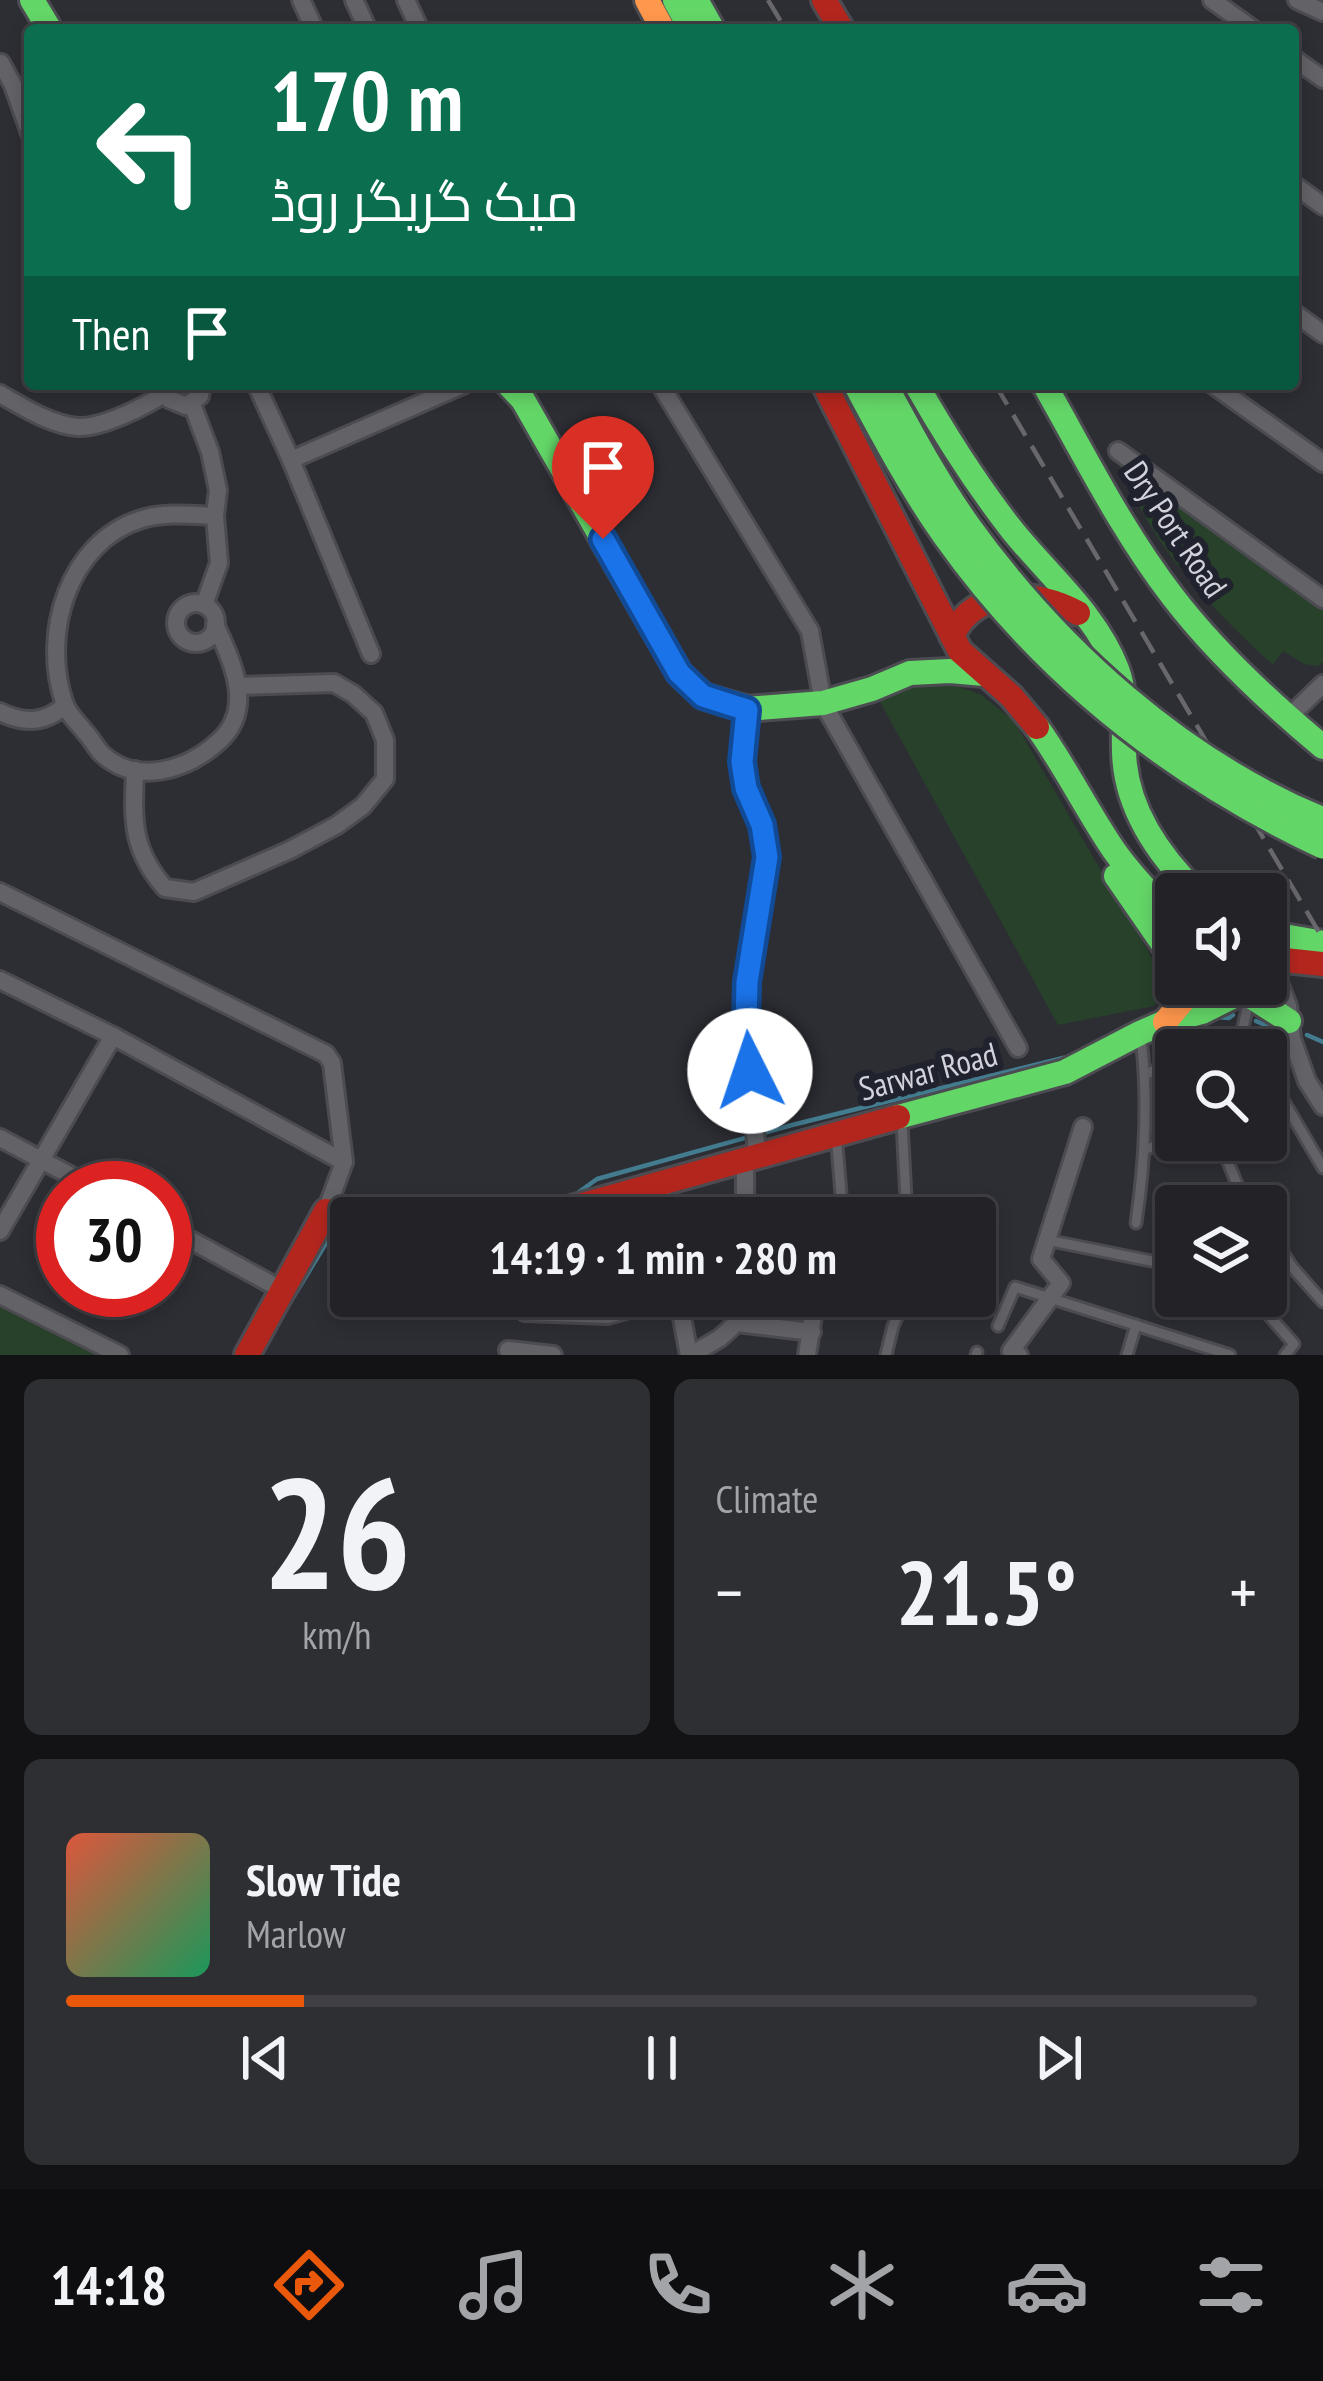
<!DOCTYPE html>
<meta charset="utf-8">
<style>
body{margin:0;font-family:"PT Sans Narrow",Cairo,sans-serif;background:#2e2f33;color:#f1f3f6;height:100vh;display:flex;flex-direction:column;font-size:45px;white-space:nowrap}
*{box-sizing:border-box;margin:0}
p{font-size:39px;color:#a2a4a7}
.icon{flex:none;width:66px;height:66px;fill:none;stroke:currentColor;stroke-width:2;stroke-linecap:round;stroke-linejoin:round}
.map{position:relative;height:1355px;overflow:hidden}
.details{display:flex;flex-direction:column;gap:24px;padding:24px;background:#131315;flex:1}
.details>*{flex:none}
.banner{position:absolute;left:24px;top:24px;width:1275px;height:366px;border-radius:12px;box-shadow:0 6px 18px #0003,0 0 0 3px #3f3f44;background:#0b6e4f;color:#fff;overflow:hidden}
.buttons{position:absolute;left:1155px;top:873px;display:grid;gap:24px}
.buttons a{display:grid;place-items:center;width:132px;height:132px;border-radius:12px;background:#222227;box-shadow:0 6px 18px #0003,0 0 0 3px #3f3f44;font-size:60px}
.speed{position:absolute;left:36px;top:1161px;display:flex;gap:24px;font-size:60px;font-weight:700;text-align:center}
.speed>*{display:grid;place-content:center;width:156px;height:156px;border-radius:50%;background:#222227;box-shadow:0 6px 18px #0003,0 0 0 3px #3f3f44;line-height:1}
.speed .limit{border:18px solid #d22;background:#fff;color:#111}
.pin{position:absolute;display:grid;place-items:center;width:102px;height:102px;color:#fff;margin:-123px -51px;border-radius:50% 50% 50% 0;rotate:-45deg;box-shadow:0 0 12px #0007}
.pin .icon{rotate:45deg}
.me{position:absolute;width:132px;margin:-66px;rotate:356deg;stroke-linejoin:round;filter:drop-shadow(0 0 9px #0008)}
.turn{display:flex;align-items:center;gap:42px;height:252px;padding:0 48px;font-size:54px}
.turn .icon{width:156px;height:156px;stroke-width:2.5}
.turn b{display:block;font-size:84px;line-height:102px}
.then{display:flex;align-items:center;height:114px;padding:0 48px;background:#0003;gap:24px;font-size:45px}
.big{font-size:90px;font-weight:700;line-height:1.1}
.details .tile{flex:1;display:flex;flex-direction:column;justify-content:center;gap:18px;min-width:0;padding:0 42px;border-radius:18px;background:#2e2f33}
.details .dial{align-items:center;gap:0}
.dial b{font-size:156px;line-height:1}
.song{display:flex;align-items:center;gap:36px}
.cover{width:144px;height:144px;border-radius:18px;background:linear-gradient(135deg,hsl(10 70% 55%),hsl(150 70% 35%))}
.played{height:12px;border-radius:6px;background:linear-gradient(90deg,#ea580c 20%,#3f3f44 20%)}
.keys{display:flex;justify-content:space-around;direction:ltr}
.heat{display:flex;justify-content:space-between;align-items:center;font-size:66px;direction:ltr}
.details .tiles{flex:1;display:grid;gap:24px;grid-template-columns:1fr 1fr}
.tile:last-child{grid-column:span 2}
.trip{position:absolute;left:330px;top:1197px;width:666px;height:120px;border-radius:12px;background:#222227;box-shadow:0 6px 18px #0003,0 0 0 3px #3f3f44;font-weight:700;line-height:120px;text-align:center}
.tab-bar{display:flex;height:192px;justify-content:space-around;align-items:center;background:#0e0e10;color:#a2a4a7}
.tab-bar .icon{width:84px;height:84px}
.tab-bar .on{color:#ea580c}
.tab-bar b{font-size:54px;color:#f1f3f6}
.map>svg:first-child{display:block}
.green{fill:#27412a}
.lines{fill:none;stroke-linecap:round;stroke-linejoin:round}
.stream{stroke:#437b8f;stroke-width:4.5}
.lane-casing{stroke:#4b4b51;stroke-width:15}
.street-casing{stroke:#4b4b51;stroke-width:22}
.fast-casing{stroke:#4b4b51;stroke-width:30}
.slow-casing{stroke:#4b4b51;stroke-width:30}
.jam-casing{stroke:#4b4b51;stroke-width:30}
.lane{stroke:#626267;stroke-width:9}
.street{stroke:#626267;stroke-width:16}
.fast{stroke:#63d668;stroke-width:24}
.slow{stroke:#ff974d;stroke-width:24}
.jam{stroke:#b3261e;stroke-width:24}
.rail{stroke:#68686c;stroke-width:4.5;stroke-dasharray:24 12;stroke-linecap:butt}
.fast-bridge-casing{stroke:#4b4b51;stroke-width:33;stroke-linecap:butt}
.fast-bridge{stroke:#63d668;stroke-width:27}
.route-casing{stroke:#114b97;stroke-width:30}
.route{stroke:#1a73e8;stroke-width:21}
.labels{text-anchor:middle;stroke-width:12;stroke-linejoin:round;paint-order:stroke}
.street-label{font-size:33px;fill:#d1d2da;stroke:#20222d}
</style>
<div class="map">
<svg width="1323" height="1355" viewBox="0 0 1323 1355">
<rect width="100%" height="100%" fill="#2d2e34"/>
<g class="green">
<path d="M 1119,464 L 1323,610 L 1323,662 L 1318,666 L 1304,664 L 1283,651 L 1273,665 C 1207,605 1153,547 1119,464 Z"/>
<polygon points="942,681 980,694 1014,721 1167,984 1154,1006 1058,1025 880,702 892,690"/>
<polygon points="0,1299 104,1355 0,1355"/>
</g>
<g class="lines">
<g class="stream">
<polyline points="1216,1017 1229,1018 1233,1015"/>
<polyline points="1256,1021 1278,1031"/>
<polyline points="1307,1035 1323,1042"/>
<polyline points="572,1197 597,1179 792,1125 1067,1057"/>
<polyline points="277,1324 334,1230 351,1232"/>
</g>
<defs>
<g id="lane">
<polyline points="1201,1050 1242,1032 1248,1005 1246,999"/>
<polyline points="1266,1071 1323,1168"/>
<polyline points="1146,1074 1176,1061"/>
<polyline points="902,1122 907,1218"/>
<polyline points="836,1134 843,1218"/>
<polyline points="1219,1140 1246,1206"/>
<polyline points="1146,1149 1176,1140"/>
<path d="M 1136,1223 C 1145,1161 1149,1101 1141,1038"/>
<polyline points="1266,1226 1292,1267 1323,1302"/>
<polyline points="1047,1240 1176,1266"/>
<polyline points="1252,1296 1294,1344 1285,1355"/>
<polyline points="998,1326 1015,1287 1230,1355"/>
<polyline points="886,1355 893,1326 907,1296"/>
<polyline points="976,1355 977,1352"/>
<polyline points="1127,1355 1136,1325"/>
</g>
<g id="street">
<polyline points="301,0 315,30"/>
<polyline points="354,0 368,30"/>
<polyline points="406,0 420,30"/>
<polyline points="1212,0 1254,30"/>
<polyline points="1297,0 1323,12"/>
<polyline points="1293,58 1323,79"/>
<polyline points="1,63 13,85 30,133"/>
<polyline points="1293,184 1323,206"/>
<polyline points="1293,312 1323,334"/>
<polyline points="256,384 291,460 371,654"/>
<polyline points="660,384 810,631 823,703 1018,1048"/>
<polyline points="1212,384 1323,463"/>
<polyline points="166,385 169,399 186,406 200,396 202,384"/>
<path d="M 0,394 C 23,407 51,425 78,427 C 103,428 145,406 166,393"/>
<polyline points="192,404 210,452 218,490 215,516 219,563 204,605"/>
<polyline points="1118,451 1323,599"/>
<polyline points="291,460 465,384"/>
<path d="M 215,516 C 193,515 164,512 142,519 C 68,541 41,634 64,702 C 67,713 78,723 85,732 C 91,738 96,748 102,754 C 137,786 187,770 218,742 C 256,709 232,662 215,624"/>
<circle cx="196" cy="623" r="20"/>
<polyline points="747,709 742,762 746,788 762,825 767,857 747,982 746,1025 757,1155"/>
<path d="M 0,712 C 24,724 45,723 64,706"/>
<polyline points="1289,717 1323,684"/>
<path d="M 135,770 C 133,820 131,849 165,888 L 194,892 L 290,850 L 337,825 L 363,806 L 385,779 L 385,740 L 374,713 L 353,694 L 334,683 L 238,686"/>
<polyline points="0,892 326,1054 332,1063 344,1162 326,1211"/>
<polyline points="1275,973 1288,1006 1292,1039 1307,1081 1323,1106"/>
<polyline points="0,980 113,1036 344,1162"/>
<polyline points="0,1138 94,1188"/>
<polyline points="660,1183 666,1218"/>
<polyline points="745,1218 745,1159"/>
<polyline points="165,1226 284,1291"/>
<polyline points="0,1231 113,1036"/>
<polyline points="0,1295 120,1355"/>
<polyline points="678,1296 689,1355"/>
<polyline points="525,1312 608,1315 675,1296"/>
<polyline points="737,1323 812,1332"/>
<polyline points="508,1350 553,1355"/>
<polyline points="691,1355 720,1338 744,1316 744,1296"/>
<polyline points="807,1355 816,1296"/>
<polyline points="1019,1355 1011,1351 1061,1283 1041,1259 1083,1127"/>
</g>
<g id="fast">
<polyline points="32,0 50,30"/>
<polyline points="675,0 691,30"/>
<polyline points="696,0 713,30"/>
<polyline points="508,384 523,400 679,673 703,696 747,709 823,703 872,689 910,673 950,671 984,674"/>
<path d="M 916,384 C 945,435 976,484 1012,530 C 1048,575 1096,614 1117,669 C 1127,695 1123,723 1124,751 C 1125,807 1159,856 1198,894"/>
<path d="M 1044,384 C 1085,456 1122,531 1173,597 C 1216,653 1269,702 1323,747"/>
<path d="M 1037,727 C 1065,766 1086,809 1113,849 C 1131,875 1154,898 1176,920"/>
<polyline points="1116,876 1176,963"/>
<polyline points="1266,933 1323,943"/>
<polyline points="1236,987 1289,1021"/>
<polyline points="898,1117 1065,1072 1140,1033 1165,1022 1202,1012 1258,984"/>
</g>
<g id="slow">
<polyline points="647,0 663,30"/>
<polyline points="1165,1022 1186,997 1186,984"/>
</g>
<g id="jam">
<polyline points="824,0 842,30"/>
<polyline points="824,384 960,651 1011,696 1037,727"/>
<path d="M 952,636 C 975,586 1037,590 1078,613"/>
<polyline points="1266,958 1323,964"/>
<polyline points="536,1218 898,1117"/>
<polyline points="247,1355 326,1211 370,1218"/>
</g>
</defs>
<use href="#lane" class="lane-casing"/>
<use href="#street" class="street-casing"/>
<use href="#fast" class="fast-casing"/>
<use href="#slow" class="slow-casing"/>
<use href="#jam" class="jam-casing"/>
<use href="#lane" class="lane"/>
<use href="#street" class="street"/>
<use href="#fast" class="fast"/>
<use href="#slow" class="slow"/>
<use href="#jam" class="jam"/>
<g class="rail">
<polyline points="768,0 786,30"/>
<polyline points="995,384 1323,939"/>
</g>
<defs>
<g id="fast-bridge">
<path d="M 857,384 C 884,435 912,487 945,534 C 1042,671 1172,774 1323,845"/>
<path d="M 883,384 C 909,432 935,481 967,526 C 1057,651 1180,762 1323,821"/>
</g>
</defs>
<use href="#fast-bridge" class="fast-bridge-casing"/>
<use href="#fast-bridge" class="fast-bridge"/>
</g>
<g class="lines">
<defs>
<polyline id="route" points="603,539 679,673 703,696 747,710 742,762 746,788 762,825 767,857 747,982 746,1025 750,1071"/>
</defs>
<use href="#route" class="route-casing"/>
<use href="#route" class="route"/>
</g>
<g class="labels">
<g class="street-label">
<text transform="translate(1176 529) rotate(56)" y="12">Dry Port Road</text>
<text transform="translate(928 1071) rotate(-15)" y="12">Sarwar Road</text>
</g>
</g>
</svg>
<div class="buttons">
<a><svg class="icon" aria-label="sound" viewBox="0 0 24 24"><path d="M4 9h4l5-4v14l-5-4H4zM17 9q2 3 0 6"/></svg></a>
<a><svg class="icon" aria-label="search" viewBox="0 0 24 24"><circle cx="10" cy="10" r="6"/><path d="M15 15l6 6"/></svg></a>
<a><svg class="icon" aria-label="layers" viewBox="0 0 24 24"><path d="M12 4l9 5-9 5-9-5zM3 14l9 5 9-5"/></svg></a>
</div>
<div class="speed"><div class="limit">30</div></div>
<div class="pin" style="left:603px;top:539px;background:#d93025"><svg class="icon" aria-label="arrive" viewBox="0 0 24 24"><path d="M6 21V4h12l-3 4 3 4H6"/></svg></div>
<svg class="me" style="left:750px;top:1071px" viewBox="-20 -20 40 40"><circle r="19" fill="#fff"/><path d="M0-13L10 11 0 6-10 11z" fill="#1a73e8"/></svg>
<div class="trip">14:19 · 1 min · 280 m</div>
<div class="banner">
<div class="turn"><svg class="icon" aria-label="left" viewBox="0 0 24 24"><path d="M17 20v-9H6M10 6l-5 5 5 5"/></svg><div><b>170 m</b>میک گریگر روڈ</div></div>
<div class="then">Then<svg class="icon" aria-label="arrive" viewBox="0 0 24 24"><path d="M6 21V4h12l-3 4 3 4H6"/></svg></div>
</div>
</div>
<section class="details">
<div class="tiles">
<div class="tile dial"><b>26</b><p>km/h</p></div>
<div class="tile"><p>Climate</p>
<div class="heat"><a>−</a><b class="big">21.5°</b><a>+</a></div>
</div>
<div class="tile">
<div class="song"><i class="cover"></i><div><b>Slow Tide</b><p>Marlow</p></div></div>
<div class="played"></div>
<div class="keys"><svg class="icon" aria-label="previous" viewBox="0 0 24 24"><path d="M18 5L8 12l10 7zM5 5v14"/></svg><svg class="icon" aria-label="pause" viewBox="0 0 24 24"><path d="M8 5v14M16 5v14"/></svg><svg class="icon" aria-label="next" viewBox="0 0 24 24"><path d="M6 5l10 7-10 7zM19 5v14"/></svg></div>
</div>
</div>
</section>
<nav class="tab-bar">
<b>14:18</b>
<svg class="icon on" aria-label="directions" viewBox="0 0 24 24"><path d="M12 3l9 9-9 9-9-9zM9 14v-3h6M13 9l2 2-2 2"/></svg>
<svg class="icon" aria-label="music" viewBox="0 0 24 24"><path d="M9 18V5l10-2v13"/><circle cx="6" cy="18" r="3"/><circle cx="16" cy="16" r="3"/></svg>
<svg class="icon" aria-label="phone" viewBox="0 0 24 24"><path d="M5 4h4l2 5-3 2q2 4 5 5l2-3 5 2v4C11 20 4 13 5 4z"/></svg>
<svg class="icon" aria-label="climate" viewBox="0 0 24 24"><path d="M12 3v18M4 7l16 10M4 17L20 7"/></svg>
<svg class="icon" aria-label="car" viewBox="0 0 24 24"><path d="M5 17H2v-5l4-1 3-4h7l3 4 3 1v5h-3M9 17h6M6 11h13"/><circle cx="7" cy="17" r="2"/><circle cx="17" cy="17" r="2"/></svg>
<svg class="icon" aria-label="filters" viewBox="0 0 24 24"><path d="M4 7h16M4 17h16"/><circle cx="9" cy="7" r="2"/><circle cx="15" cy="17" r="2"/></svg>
</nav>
